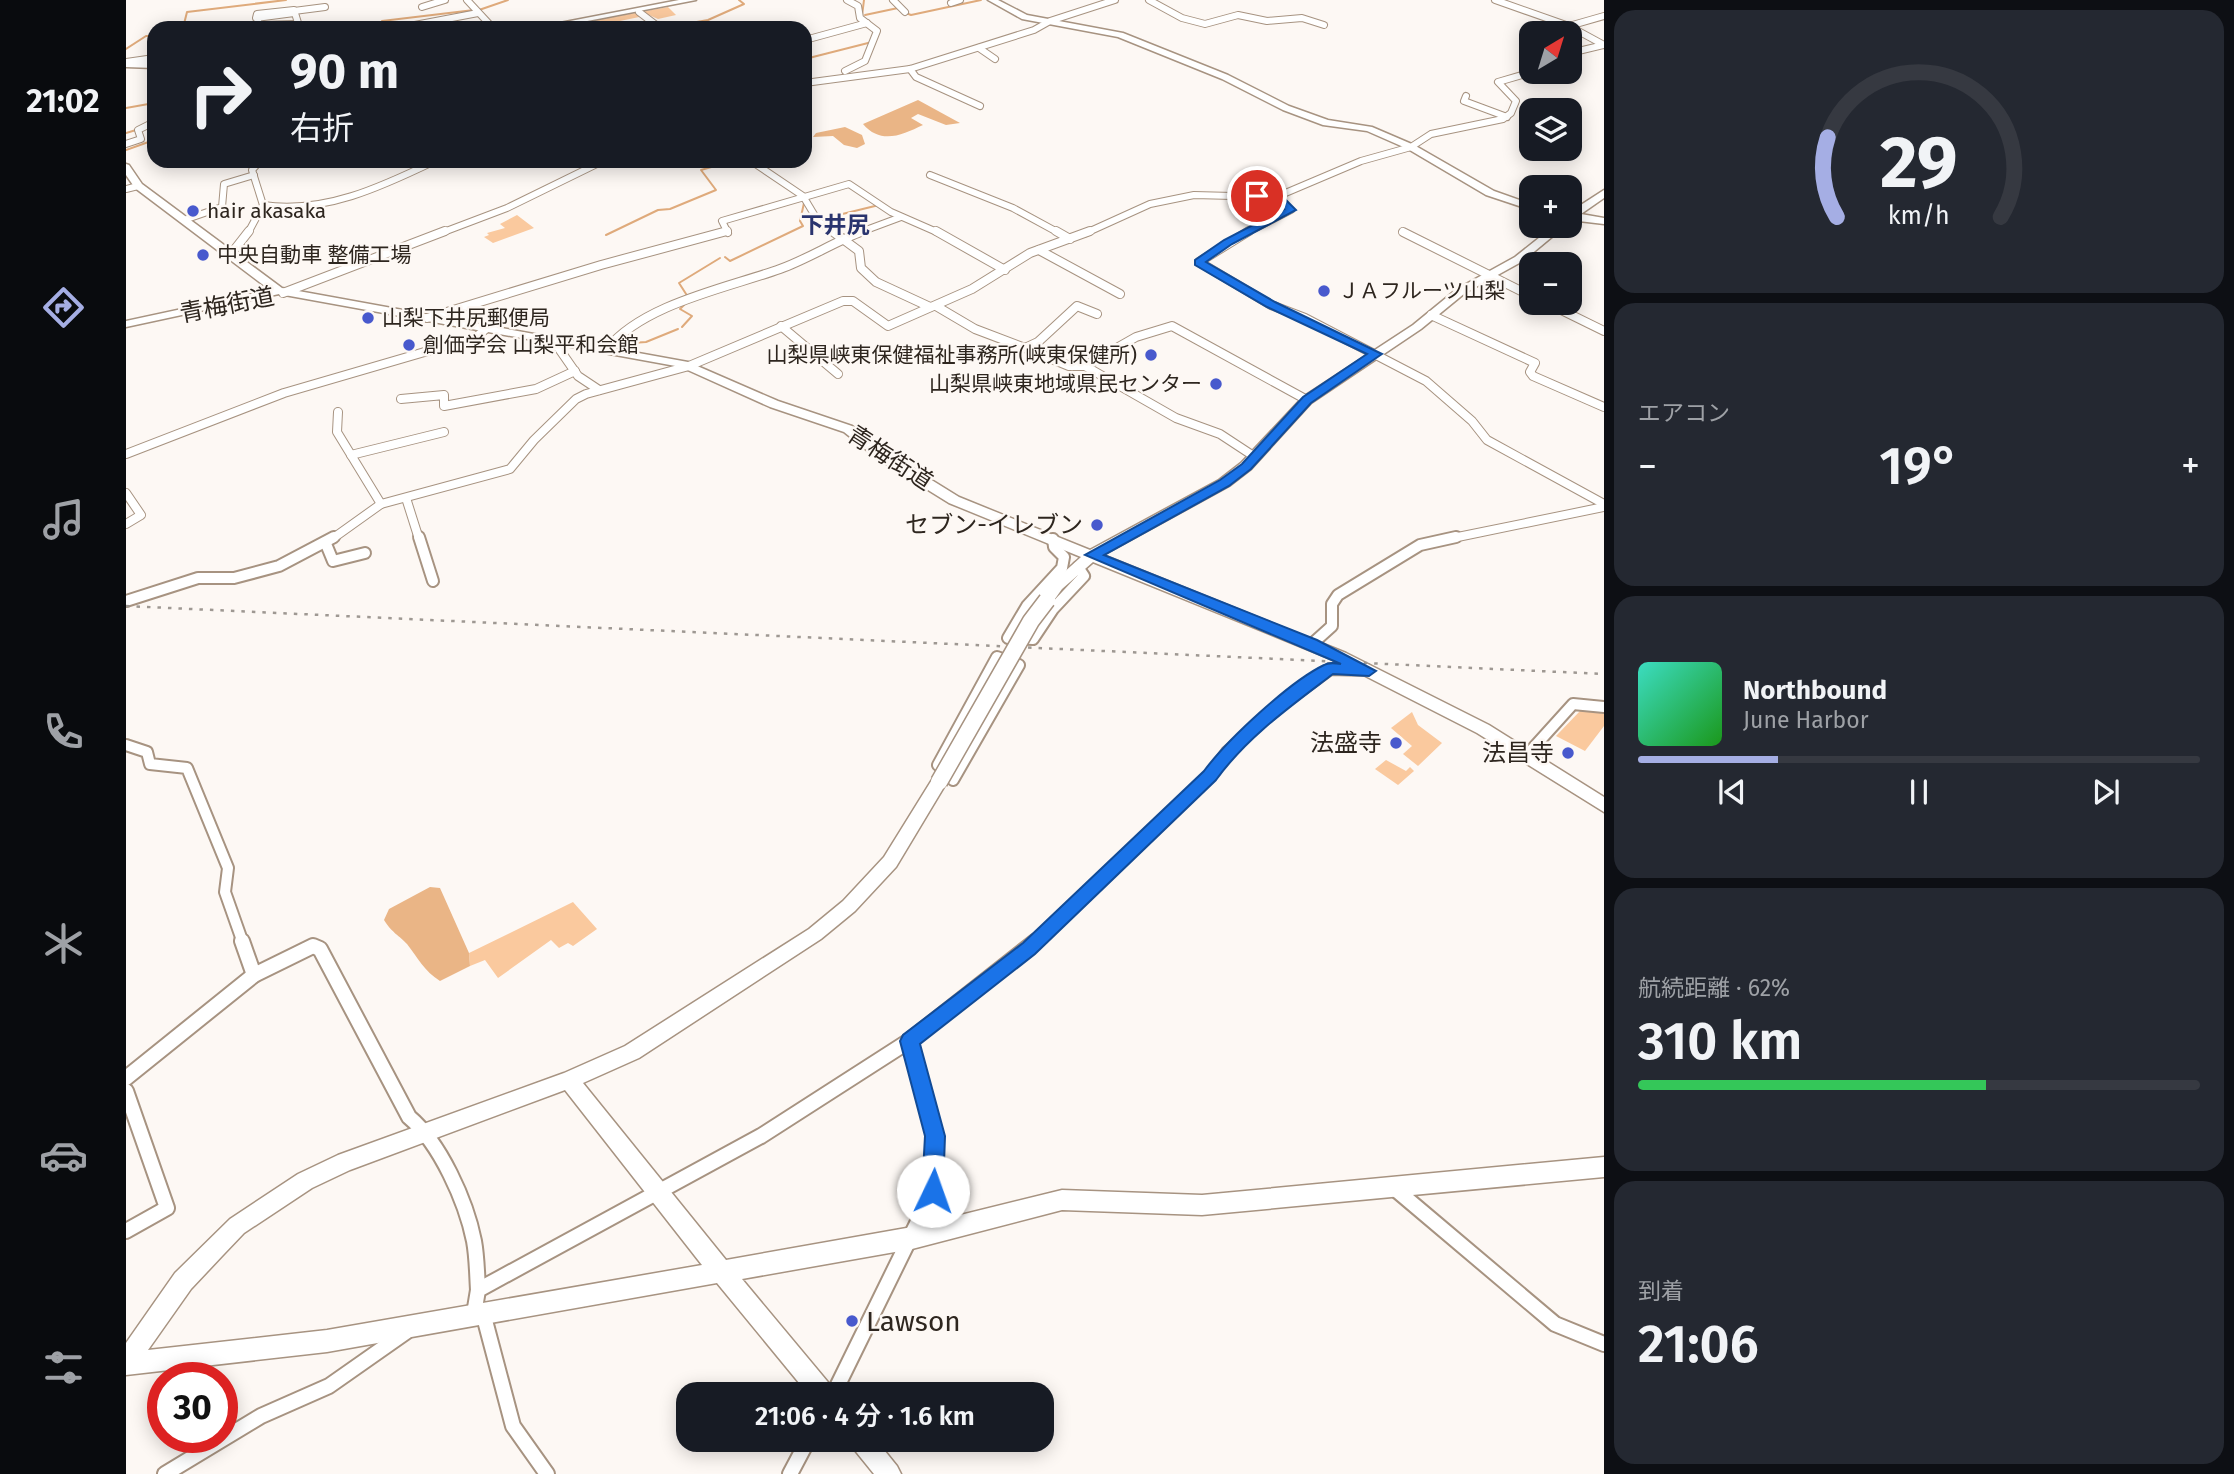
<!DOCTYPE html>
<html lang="ja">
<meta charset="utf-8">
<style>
body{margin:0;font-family:"Fira Sans","Noto Sans JP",sans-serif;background:#242831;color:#f1f3f6;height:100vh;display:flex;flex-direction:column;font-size:26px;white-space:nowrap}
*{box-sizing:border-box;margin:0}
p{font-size:23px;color:#9ea1a6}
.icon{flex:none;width:38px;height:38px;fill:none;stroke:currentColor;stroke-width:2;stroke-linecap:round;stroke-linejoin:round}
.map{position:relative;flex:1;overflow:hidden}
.side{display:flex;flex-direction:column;gap:10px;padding:10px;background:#0d0f14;width:630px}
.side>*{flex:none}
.banner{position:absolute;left:21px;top:21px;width:665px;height:147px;border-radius:21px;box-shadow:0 4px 18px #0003;background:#171b24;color:#f1f3f6;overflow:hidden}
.needle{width:46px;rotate:38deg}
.fabs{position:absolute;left:1393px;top:21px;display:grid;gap:14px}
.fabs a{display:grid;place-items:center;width:63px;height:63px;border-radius:14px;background:#171b24;box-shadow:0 4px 18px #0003;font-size:35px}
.speed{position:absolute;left:21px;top:1362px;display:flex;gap:14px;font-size:35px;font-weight:700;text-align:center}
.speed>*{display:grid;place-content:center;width:91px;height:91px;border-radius:50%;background:#171b24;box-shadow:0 4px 18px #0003;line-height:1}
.speed .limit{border:10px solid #d22;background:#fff;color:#111}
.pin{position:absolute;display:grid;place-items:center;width:60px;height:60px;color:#fff;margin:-30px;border:4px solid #fff;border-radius:50%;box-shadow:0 2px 7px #0007}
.me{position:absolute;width:77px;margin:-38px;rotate:3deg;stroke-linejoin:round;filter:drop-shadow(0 0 5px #0008)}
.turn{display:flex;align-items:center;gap:24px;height:147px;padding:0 28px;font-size:32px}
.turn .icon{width:91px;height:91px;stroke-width:2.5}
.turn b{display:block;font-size:49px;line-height:60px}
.big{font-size:52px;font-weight:600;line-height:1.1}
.side .widget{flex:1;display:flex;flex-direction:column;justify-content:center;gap:10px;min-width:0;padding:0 24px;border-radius:21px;background:#242831}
.side .dial{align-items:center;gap:0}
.dial svg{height:182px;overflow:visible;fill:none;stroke:#363941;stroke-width:7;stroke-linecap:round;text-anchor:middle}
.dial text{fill:#f1f3f6;stroke:none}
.song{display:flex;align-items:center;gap:21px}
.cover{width:84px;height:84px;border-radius:10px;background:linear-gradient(135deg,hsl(170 70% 55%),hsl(120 70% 35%))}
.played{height:7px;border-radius:4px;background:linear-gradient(90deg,#a5aee4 25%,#363941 25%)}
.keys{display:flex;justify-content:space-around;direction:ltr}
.heat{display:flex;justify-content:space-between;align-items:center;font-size:38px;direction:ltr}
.charge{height:10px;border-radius:5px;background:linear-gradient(90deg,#34c759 62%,#363941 0)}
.trip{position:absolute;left:550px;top:1382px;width:378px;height:70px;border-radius:21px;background:#171b24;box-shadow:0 4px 18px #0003;font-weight:600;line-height:70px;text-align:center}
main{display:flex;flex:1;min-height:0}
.tabs{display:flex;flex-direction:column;width:126px;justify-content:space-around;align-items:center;background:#090b0e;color:#9ea1a6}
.tabs .icon{width:49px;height:49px}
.tabs .selected{color:#a5aee4}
.tabs b{font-size:32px;color:#f1f3f6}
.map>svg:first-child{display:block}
.green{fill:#fac99e}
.forest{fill:#eab586}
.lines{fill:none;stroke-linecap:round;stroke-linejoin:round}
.stream{stroke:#dfaa7b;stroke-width:2}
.street-far3-casing{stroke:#a79381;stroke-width:8}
.street-far2-casing{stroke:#a79381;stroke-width:10}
.street-far1-casing{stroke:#a79381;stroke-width:14}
.street-casing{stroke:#a79381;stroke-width:18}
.secondary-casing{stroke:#a79381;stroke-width:3}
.street-far3{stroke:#fff;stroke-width:6}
.street-far2{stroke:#fff;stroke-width:8}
.street-far1{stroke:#fff;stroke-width:10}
.street{stroke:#fff;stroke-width:14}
.secondary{fill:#fff;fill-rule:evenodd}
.rail{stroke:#9e9892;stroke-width:2.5;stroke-dasharray:3.5 7;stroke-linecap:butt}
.secondary-bridge-casing{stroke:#a79381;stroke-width:19;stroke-linecap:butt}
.secondary-bridge{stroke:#fff;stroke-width:16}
.route{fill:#1a73e8;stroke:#114b97;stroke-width:2}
.poi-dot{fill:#4859cd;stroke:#fdf8f4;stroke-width:2.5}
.labels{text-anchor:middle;stroke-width:5;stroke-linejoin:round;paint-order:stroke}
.far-poi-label{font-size:21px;fill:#2e261f;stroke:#fdf8f4;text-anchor:start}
.far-quarter-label{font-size:23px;font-weight:bold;fill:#2a346e;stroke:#fdf8f4}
.street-label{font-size:24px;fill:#2e261f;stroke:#fdf8f4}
.poi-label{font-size:24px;fill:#2e261f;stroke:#fdf8f4;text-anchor:end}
.near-poi-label{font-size:28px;fill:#2e261f;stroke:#fdf8f4;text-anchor:start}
</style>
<main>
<nav class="tabs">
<b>21:02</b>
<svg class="icon selected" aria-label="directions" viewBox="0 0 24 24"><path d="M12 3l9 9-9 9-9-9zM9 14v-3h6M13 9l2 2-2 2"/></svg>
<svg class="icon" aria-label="music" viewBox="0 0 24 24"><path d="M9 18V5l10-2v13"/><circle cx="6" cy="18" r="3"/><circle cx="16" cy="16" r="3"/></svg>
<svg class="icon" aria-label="phone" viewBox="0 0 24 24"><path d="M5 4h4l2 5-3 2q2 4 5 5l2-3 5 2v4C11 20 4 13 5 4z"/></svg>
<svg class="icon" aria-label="climate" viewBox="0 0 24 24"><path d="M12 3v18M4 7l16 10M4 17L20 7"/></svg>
<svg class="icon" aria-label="car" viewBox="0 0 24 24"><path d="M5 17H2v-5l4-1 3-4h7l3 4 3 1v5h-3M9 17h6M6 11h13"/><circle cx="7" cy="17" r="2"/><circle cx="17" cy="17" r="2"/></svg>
<svg class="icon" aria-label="filters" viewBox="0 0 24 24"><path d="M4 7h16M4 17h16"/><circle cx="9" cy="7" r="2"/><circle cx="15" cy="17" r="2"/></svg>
</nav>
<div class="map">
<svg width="1478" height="1474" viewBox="0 0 1478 1474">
<rect width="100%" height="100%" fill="#fdf8f4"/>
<g class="green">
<polygon points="542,7 550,15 532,19 523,15 460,28 450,28 449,24"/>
<polygon points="391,215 408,228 367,243 358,237 363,235 361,233 379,228 374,224"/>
<polygon points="1462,710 1478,714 1478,726 1459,751 1430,736 1454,711"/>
<polygon points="1286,712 1292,725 1316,743 1292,766 1277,754 1286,746 1265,728"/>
<polygon points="1260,760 1280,771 1284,767 1288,771 1272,785 1249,769"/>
<polygon points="447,902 471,929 447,946 442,943 433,948 425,940 372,978 359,960 344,966 343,953"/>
</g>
<g class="forest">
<path d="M 792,100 L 834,123 L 820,125 L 792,114 L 785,118 L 797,125 C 776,135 755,145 737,124 Z"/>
<polygon points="719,127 736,135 739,144 731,148 718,145 707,136 687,137 690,133"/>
<path d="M 304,887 L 314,888 L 343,953 L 344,966 L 314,981 C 298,971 292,958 281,944 C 273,935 267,934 258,920 L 263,909 Z"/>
</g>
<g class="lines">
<g class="stream">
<polyline points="353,10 382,0"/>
<polyline points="780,13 785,15 855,0"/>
<polyline points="739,15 772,8"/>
<polyline points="736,16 738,0"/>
<polyline points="256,21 348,10"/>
<polyline points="307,23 309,28"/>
<polyline points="178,25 192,28"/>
<polyline points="57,28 61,12 160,0"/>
<polyline points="107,28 132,25"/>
<polyline points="222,28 252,22"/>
<polyline points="537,28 582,20 618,4 613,0"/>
<polyline points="0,49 20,36 28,36"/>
<polyline points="679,59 746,42"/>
<polyline points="0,108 28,103"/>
<polyline points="0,133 10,130"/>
<polyline points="0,150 28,140"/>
<polyline points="692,220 753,205"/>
<polyline points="480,235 532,210 544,209 590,190 575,170 606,161"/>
<polyline points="599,257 604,261 677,226 674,221 678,203"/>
<polyline points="562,297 553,283 594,258"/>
<polyline points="556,327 566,316 554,309 562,301"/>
<polyline points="491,344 520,342 552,329"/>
<polyline points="475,346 482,342"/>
</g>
<defs>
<g id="street-far3">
<polyline points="341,0 367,28"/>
<polyline points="767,0 779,12"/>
<polyline points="1023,0 1056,18 1079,24 1112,15 1141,21 1176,18 1198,25"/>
<polyline points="1369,0 1443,26 1478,45"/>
<polyline points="825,3 834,0"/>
<polyline points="296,7 319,0"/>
<polyline points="168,11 199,7"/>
<polyline points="513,12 534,28"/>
<polyline points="168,13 130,18 131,14 168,10 173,26 170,28"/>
<polyline points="132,20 132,25 171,24"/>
<polyline points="1443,26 1478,16"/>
<polyline points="273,28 352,13"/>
<polyline points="679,40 741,23"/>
<polyline points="853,48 869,59"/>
<polyline points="1444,53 1478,45"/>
<polyline points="0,62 28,58"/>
<polyline points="784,69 790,77 854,106"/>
<polyline points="719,71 739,61 751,31 734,18 732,6 721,0"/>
<polyline points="679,83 784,69 908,30 924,21 989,0"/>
<polyline points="1340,96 1338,101 1381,117"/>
<polyline points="0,144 15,139 12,130 28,122"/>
<polyline points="625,161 677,196 692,221 709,233"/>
<polyline points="804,175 887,208 933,233"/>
<polyline points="0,189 12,186"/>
<path d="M 137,205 C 198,214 255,187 309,161"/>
<polyline points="58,220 96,207 98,184 128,175"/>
<polyline points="122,233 137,205 126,170 134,161"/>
<polyline points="315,233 381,208 477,161"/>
<polyline points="602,233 596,221 723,184 765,212 813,233"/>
<polyline points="732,233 775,217"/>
<polyline points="960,233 1024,204 1068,195 1150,197 1235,161 1285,147 1305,134 1377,119 1385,113 1390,101 1372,82 1406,72"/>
<polyline points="1120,233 1165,210 1150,197"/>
</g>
<g id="street-far2">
<polyline points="706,231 733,251 735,268 750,282 804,307"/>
<polyline points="810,231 879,270"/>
<polyline points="930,231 944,239"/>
<polyline points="1123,231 1073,262 1145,305 1179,318 1300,381 1346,421 1361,440 1478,504"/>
<polyline points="1277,232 1405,296"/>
<polyline points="913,250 994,294"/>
<polyline points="105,254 123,231"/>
<polyline points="157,293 319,231"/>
<polyline points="1421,303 1478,331"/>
<polyline points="810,306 849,329 899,348"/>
<polyline points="971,314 951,306 912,342 899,348 943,366 959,366 1010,337 1046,326 1181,400"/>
<polyline points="1305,315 1409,363 1404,372 1407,376 1478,407"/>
<polyline points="301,318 475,265 601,231"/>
<polyline points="655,326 712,374"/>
<polyline points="427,340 452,376 473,390"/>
<path d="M 481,349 C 517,304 601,288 654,269 C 682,259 708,242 737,231"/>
<polyline points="959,366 1050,418 1094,434 1129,457"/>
<polyline points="275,399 318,395 318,406 410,389 449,371"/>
<polyline points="212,412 211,432 255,504"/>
<polyline points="0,454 158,393 350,337 361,328"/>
<polyline points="225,455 318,432"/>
<polyline points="0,493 15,515 0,524"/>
<polyline points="280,498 293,539"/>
<polyline points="206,539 255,504 384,469 408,440 450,399 460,394 563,366 717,301 727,301 762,326 846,289 904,253 964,231"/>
<polyline points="1322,539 1478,507"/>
</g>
<g id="street-far1">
<polyline points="293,537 307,581"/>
<polyline points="927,539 928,547 938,557 936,568 901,606 882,638 907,639 927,609 958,576 952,567"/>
<polyline points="200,544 207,561 239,553"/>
<polyline points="0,601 72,578 108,578 153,566 208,537"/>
<polyline points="1186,644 1206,626 1206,604 1212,595 1294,545 1330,537"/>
<polyline points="0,745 21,752 24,764 61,768 102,868 99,892 117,943"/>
<polyline points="1400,756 1447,704 1478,707"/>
<polyline points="812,765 871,657 893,665 827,780"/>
<polyline points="908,943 1084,776 1101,752 1155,705 1204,669 1241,670"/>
</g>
<g id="street">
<polyline points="116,941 128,975"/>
<path d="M 0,1078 L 128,975 L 187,946 L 194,949 L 283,1117 C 314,1143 340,1201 348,1241 C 351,1257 351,1274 352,1290"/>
<polyline points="0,1091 41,1208 0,1231"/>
<polyline points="1268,1188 1429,1324 1478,1344"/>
<polyline points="357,1313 387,1426 421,1474"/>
<polyline points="348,1314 352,1290 635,1136 783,1041 910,941"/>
<polyline points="707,1395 807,1191 809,1136 783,1041"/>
<polyline points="39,1474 135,1416 203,1386 280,1332"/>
<polyline points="664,1474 682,1440"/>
</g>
<g id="secondary">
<polygon points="553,0 570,0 425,28 408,28"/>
<polygon points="862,0 872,0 901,15 997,33 1102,75 1163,106 1202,120 1246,127 1288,145 1368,191 1405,204 1405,210 1360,195 1282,149 1241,131 1197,125 1157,110 1096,79 992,37 896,19"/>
<polygon points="0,61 28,62 28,68 0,67"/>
<polygon points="0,164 3,165 16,184 156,288 562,362 652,401 726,426 762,453 833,497 964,550 1093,480 1115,463 1177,397 1287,325 1331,289 1389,257 1428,226 1439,226 1397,261 1339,293 1295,329 1185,403 1125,469 1103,486 977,555 1220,653 1363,725 1478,797 1478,812 1351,733 1210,661 967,562 936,589 926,603 916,603 914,600 926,583 955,557 823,503 752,459 718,432 644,407 555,367 153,294 0,327 0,321 144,290 9,188 0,175"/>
<polygon points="1478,190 1478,198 1455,214 1478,218 1478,224 1444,220 1444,212"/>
<path d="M 813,776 L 819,778 L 821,782 L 770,867 L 729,911 L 695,939 L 513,1058 L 457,1083 L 600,1260 L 786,1227 L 936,1190 L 1076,1195 L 1478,1157 L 1478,1177 L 1076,1215 L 936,1210 L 786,1249 L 616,1279 L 706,1387 L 709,1395 L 683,1395 L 591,1283 L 201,1352 L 0,1375 L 0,1343 L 49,1273 L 104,1219 L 172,1174 L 212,1155 L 438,1073 L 499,1046 L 683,929 L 717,901 L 758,857 L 807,778 ZM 439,1090 L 576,1265 L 201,1330 L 22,1350 L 65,1289 L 97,1255 L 118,1233 L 186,1188 L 224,1170 Z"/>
<polygon points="723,1440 750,1440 771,1466 775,1474 748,1474 727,1448"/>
</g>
</defs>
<use href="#street-far3" class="street-far3-casing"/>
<use href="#street-far2" class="street-far2-casing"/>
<use href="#street-far1" class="street-far1-casing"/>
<use href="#street" class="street-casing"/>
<use href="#secondary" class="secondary-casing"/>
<use href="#street-far3" class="street-far3"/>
<use href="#street-far2" class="street-far2"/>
<use href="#street-far1" class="street-far1"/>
<use href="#street" class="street"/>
<use href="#secondary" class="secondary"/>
<polyline class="rail" points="0,606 1478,674"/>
<defs>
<polyline id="secondary-bridge" points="813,782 905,621 921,600"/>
</defs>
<use href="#secondary-bridge" class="secondary-bridge-casing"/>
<use href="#secondary-bridge" class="secondary-bridge"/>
</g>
<path class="route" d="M 1127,194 L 1154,194 L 1170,210 L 1106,244 L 1080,262 L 1149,302 L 1256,354 L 1185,403 L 1125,469 L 1103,486 L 978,555 L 1191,640 L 1250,671 L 1243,676 L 1207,674 C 1165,706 1121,737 1090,780 L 909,954 L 794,1044 L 819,1136 L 817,1191 L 814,1199 L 807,1202 L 799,1199 L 796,1191 L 799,1136 L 774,1041 L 777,1035 L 897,943 L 1078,771 C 1101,740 1163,682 1198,665 C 1203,662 1209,663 1215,664 L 959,555 L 1094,480 L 1116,464 L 1177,397 L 1241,354 L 1141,307 L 1069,265 L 1069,260 L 1098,240 L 1158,209 L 1147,199 L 1127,198 Z"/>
<g class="poi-dot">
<circle cx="67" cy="211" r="7"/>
<circle cx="77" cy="255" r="7"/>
<circle cx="1198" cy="291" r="7"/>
<circle cx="242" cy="318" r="7"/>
<circle cx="283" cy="345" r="7"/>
<circle cx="1025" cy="355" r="7"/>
<circle cx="1090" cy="384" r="7"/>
<circle cx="971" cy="525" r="7"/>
<circle cx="1270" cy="743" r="7"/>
<circle cx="1442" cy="753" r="7"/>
<circle cx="726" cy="1321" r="7"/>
</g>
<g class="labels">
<g class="far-poi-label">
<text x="81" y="218">hair akasaka</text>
<text x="91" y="262">中央自動車 整備工場</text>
<text x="1212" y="298">ＪＡフルーツ山梨</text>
<text x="256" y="325">山梨下井尻郵便局</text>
<text x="297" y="352">創価学会 山梨平和会館</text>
<text x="1011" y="362" text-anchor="end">山梨県峡東保健福祉事務所(峡東保健所)</text>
<text x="1076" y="391" text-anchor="end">山梨県峡東地域県民センター</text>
</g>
<g class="far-quarter-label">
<text x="709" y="233">下井尻</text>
</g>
<g class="street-label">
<text transform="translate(101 305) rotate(-11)" y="8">青梅街道</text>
<text transform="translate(764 458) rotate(33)" y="8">青梅街道</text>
</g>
<g class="poi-label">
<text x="957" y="533">セブン-イレブン</text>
<text x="1256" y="751">法盛寺</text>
<text x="1428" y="761">法昌寺</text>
</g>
<g class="near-poi-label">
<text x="740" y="1331">Lawson</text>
</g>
</g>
</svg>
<div class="fabs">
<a><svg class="needle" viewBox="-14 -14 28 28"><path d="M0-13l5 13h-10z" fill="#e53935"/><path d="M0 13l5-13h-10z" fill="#9ea1a6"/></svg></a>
<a><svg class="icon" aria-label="layers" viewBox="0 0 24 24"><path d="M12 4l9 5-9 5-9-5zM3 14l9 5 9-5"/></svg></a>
<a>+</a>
<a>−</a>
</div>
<div class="speed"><div class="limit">30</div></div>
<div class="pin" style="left:1131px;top:196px;background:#d93025"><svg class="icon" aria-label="arrive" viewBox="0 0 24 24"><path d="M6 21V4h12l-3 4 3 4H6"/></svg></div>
<svg class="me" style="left:807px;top:1191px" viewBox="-20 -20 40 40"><circle r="19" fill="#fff"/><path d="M0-13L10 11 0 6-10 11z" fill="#1a73e8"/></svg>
<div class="trip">21:06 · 4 分 · 1.6 km</div>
<div class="banner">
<div class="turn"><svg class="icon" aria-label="right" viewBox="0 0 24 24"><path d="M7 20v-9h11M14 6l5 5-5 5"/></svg><div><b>90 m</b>右折</div></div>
</div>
</div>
<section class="side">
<div class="widget dial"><svg viewBox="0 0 100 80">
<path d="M14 69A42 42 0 1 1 86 69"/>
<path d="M14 69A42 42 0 0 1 10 34" stroke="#a5aee4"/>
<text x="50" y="56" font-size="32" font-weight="700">29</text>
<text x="50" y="72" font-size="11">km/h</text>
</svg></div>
<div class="widget"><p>エアコン</p>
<div class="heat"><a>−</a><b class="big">19°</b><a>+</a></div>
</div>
<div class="widget">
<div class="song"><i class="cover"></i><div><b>Northbound</b><p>June Harbor</p></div></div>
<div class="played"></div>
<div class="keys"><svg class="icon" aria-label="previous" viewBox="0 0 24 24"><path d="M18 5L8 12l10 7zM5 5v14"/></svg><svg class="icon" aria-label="pause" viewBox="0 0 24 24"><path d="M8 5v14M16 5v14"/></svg><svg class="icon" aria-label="next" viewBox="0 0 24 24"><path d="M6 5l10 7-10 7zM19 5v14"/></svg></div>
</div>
<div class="widget"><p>航続距離 · 62%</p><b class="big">310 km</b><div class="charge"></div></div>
<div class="widget"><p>到着</p><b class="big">21:06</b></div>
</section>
</main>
